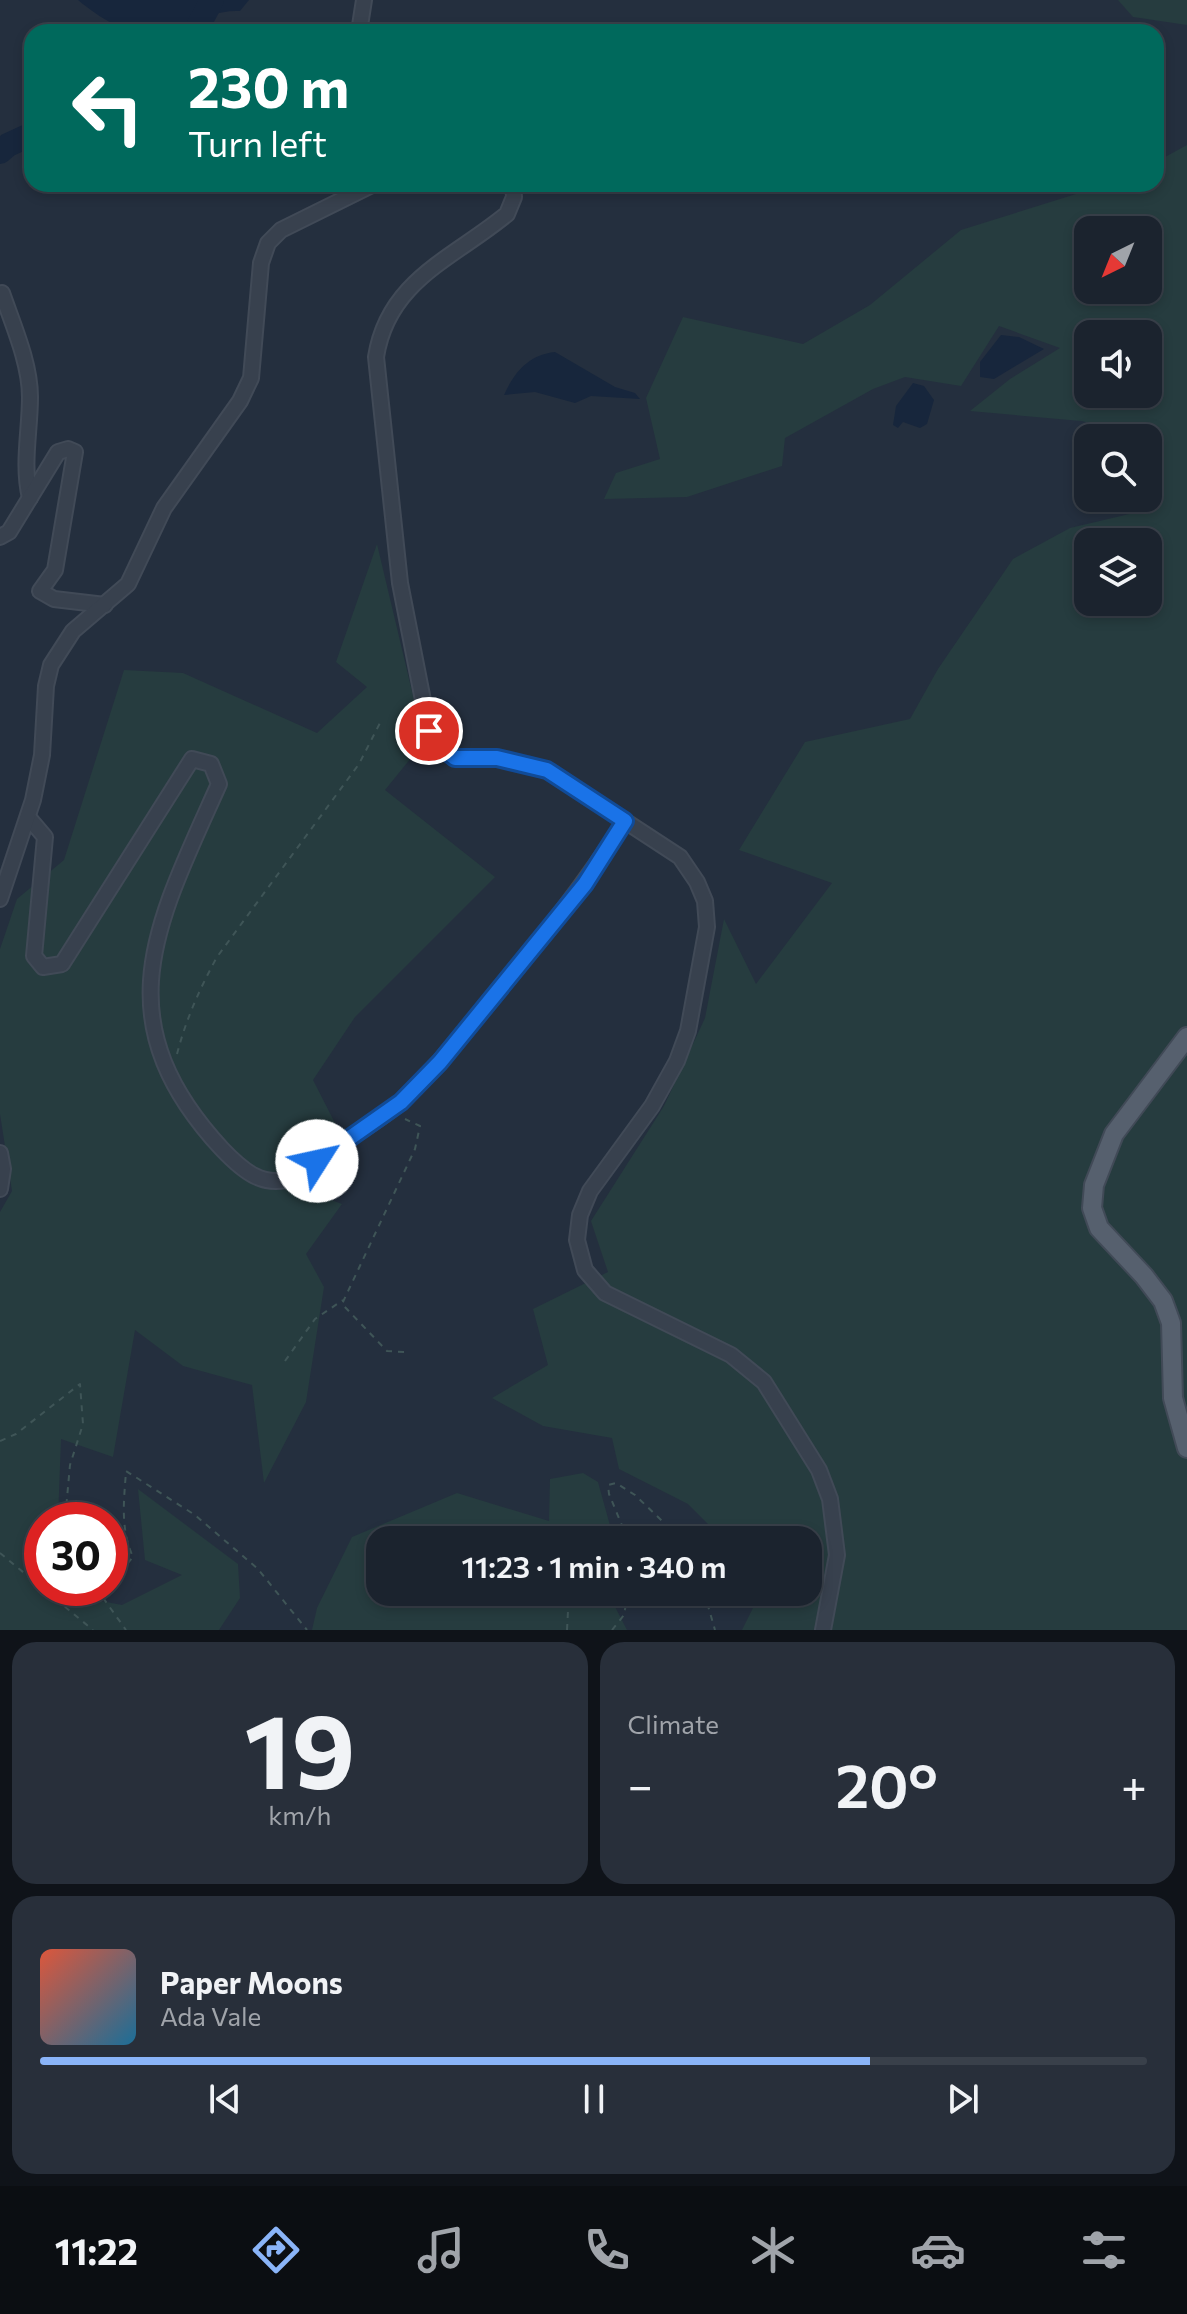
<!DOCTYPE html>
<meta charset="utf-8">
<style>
body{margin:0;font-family:Commissioner,sans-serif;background:#282f3a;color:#f1f3f6;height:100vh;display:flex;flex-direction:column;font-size:30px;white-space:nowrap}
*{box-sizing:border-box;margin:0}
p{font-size:26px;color:#a0a4aa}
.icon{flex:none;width:44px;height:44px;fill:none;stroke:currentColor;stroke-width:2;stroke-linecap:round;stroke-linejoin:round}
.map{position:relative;height:1630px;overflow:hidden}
.side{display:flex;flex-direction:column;gap:12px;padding:12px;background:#0f1319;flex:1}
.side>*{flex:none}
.banner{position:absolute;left:24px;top:24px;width:1140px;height:168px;border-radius:24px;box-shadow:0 4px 12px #0003,0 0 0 2px #39404a;background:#00695c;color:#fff;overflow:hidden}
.needle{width:52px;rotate:223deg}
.controls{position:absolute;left:1074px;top:216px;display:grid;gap:16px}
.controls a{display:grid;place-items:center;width:88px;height:88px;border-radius:16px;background:#1b232e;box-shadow:0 4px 12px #0003,0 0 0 2px #39404a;font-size:40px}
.speed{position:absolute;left:24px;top:1502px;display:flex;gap:16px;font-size:40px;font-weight:700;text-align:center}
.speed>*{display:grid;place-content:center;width:104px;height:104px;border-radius:50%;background:#1b232e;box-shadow:0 4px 12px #0003,0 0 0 2px #39404a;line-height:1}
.speed .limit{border:12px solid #d22;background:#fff;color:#111}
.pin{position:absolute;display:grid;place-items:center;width:68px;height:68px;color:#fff;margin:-34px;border:4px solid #fff;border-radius:50%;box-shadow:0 2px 8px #0007}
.me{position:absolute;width:88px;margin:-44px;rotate:55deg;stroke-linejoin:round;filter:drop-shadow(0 0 6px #0008)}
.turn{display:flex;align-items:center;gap:28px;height:168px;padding:0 32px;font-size:36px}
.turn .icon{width:104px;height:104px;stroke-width:2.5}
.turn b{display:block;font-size:56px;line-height:68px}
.big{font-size:60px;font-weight:600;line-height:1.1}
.side .card{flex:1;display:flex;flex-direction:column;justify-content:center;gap:12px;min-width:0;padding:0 28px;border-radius:24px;background:#282f3a}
.side .dial{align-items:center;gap:0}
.dial b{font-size:104px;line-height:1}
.song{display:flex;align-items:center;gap:24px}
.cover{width:96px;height:96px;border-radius:12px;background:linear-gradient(135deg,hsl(10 70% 55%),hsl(200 70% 35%))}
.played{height:8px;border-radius:4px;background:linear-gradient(90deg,#8ab4f8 75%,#39404a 75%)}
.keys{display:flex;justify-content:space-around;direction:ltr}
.heat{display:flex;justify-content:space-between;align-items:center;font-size:44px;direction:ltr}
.side .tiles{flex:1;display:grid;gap:12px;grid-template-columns:1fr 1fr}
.card:last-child{grid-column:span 2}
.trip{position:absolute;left:366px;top:1526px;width:456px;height:80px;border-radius:24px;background:#1b232e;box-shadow:0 4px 12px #0003,0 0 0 2px #39404a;font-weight:600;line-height:80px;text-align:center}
.menu{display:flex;height:128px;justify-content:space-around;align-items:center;background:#0b0e12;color:#a0a4aa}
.menu .icon{width:56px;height:56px}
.menu .selected{color:#8ab4f8}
.menu b{font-size:36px;color:#f1f3f6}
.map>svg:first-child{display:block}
.green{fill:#263c3f;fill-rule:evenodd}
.water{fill:#17263c}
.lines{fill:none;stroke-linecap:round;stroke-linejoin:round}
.river{stroke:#17263c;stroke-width:24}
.minor-casing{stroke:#414a57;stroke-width:18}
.major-casing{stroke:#414a57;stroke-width:22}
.path{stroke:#3f5557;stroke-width:2;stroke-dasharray:6 6;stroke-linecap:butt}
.minor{stroke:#38414e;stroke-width:14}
.major{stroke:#56606e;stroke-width:18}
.route-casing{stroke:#114b97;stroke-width:20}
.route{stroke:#1a73e8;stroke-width:14}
</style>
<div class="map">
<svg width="1187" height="1630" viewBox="0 0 1187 1630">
<rect width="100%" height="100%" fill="#242f3e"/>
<g class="green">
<polygon points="1118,0 1187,0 1187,25 1133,17"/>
<path d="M 1187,145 L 1187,1630 L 742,1630 L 759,1596 L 757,1592 L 808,1592 L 808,1540 L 724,1540 L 688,1504 L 619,1469 L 612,1438 L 543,1426 L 492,1398 L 548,1365 L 533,1309 L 608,1272 L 591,1221 L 664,1106 L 705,1018 L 724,919 L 756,984 L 832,883 L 739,850 L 805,742 L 910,719 L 938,669 L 1013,559 L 1070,528 L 1142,511 L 1143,498 L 1148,498 L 1148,435 L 1081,421 L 970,411 L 1010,379 L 1060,348 L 999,326 L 961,386 L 905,377 L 873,389 L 785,438 L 782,466 L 687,497 L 604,499 L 616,473 L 660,459 L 646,398 L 683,317 L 803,344 L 870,305 L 961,230 L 1108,184 L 1156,184 L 1156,162 ZM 1088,230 L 1148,230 L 1148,290 L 1088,290 ZM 1088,334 L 1148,334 L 1148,394 L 1088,394 ZM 1088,542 L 1148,542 L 1148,602 L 1088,602 Z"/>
<polygon points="377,544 424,742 385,790 495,877 355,1017 313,1080 337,1127 297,1187 342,1204 306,1254 324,1287 306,1402 264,1483 252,1385 183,1366 135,1330 113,1457 61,1439 58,1520 42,1520 42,1588 86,1588 91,1599 122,1605 182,1575 145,1560 138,1489 238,1564 240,1598 219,1630 0,1630 0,1212 12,1191 0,1114 0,949 17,899 64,860 124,670 183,673 317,733 367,687 336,662"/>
<polygon points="583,1473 598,1482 614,1540 380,1540 380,1592 611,1592 611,1599 627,1630 312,1630 317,1608 352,1537 457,1493 549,1521 550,1479"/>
</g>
<g class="water">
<path d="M 78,0 L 249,0 L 240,11 C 220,10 205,17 186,24 C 141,41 113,29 78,0 Z"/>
<polygon points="1001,335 1019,337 1044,349 994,379 980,377 980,362"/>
<path d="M 555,352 L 615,387 L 635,393 L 640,399 L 591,396 L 575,403 L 535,392 L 504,395 C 515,371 529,355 555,352 Z"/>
<polygon points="913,383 924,386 934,400 927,424 920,428 903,422 898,428 893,425 896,406"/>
</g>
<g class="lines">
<g class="river">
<polyline points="195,32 212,0"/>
<polyline points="0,152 8,145 32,134"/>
</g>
<defs>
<g id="minor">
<polyline points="359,32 364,0"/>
<path d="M 513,184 L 514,197 L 507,214 C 454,258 388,280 376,357 L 400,583 L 429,731 L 442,748 L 455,758 L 497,758 L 547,770 L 680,857 L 697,882 L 705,901 L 707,927 L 688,1031 L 677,1061 L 652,1106 L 590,1191 L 580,1215 L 577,1240 L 585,1270 L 605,1293 L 731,1355 L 764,1382 L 819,1470 L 830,1499 L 837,1555 L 823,1630"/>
<path d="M 2,293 C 13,325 30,363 30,397 C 30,431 22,464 30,498"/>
<polyline points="0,537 9,532 58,452 68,449 75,452 55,570 40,591 54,599 105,605"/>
<path d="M 28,817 L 45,837 L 34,956 L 43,967 L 62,964 L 192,759 L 211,764 L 219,784 C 156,925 102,1019 222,1149 C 242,1170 264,1190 295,1177 C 310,1170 325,1155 339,1145 C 360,1131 385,1117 403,1100 C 435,1069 463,1034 491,1000 C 539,942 585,884 625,821"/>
<polyline points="0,899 33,800 42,755 46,686 51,665 73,631 128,584 164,508 240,401 251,378 261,263 268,243 281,230 374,184"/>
<polyline points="0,1153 3,1169 0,1189"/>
</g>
<polyline id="major" points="1187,1037 1114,1134 1094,1185 1092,1208 1099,1228 1144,1276 1163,1301 1171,1323 1173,1398 1187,1448"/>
</defs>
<use href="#minor" class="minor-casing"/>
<use href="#major" class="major-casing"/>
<g class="path">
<path d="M 177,1054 C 186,1019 200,988 217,957 L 359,764 L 382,719"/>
<polyline points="404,1352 387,1351 342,1304 415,1149 420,1126 405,1119"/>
<polyline points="285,1361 315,1319 343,1300"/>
<polyline points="0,1441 16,1434 80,1384 83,1424 70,1465 66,1509"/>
<polyline points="65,1520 66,1509 80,1520"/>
<polyline points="628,1540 609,1494 608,1485 616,1483 635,1495 682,1540"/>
<path d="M 110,1548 L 127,1564 L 133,1557 C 120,1528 124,1501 126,1471 L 195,1515 L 258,1569 L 307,1630"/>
<polyline points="0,1553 93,1630"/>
<polyline points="96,1588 126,1630"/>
<polyline points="555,1592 568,1611 567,1630"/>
<polyline points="704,1592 715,1630"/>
<polyline points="612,1630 624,1615 628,1592"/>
</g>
<use href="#minor" class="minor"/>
<use href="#major" class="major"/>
</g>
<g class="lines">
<defs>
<polyline id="route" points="317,1161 401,1102 440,1062 585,884 625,821 547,770 497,758 455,758 442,748 429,731"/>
</defs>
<use href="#route" class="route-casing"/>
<use href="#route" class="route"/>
</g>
</svg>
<div class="controls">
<a><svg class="needle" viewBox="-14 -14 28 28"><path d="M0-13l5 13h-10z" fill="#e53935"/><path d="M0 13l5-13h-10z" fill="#a0a4aa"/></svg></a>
<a><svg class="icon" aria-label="sound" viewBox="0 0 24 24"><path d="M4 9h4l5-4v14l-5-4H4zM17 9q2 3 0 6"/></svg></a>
<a><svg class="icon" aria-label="search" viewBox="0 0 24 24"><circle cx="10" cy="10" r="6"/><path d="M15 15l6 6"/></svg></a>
<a><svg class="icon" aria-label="layers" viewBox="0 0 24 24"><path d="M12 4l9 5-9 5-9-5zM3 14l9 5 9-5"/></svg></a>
</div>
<div class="speed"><div class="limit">30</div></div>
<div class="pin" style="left:429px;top:731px;background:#d93025"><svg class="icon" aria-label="arrive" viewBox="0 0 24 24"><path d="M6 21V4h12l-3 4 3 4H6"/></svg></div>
<svg class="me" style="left:317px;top:1161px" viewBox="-20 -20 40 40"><circle r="19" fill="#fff"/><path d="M0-13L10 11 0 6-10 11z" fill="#1a73e8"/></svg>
<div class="trip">11:23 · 1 min · 340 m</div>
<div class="banner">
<div class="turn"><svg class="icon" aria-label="left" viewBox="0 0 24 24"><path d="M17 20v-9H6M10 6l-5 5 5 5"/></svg><div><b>230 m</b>Turn left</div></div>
</div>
</div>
<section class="side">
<div class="tiles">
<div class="card dial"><b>19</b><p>km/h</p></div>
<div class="card"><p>Climate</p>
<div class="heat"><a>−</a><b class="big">20°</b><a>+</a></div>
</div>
<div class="card">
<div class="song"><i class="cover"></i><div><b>Paper Moons</b><p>Ada Vale</p></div></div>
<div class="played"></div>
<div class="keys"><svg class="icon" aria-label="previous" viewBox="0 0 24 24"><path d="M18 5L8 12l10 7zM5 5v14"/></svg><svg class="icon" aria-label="pause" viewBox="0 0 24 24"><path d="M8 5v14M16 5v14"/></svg><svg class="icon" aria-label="next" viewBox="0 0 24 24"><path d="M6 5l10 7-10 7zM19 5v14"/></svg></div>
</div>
</div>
</section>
<nav class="menu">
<b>11:22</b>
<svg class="icon selected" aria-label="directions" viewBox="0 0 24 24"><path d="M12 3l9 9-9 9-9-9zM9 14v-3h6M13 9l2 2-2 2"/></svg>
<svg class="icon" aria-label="music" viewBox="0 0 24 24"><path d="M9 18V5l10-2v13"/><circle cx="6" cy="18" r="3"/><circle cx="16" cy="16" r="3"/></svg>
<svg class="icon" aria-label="phone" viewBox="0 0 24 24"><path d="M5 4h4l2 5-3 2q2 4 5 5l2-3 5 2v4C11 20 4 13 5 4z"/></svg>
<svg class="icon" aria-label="climate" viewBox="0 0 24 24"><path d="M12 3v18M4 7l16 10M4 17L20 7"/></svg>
<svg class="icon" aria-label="car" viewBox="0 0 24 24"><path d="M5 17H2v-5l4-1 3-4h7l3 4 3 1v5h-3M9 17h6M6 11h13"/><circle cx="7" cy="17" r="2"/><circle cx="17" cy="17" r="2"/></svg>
<svg class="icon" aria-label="filters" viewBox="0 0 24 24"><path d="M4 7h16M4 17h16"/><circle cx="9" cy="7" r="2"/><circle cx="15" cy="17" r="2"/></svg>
</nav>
